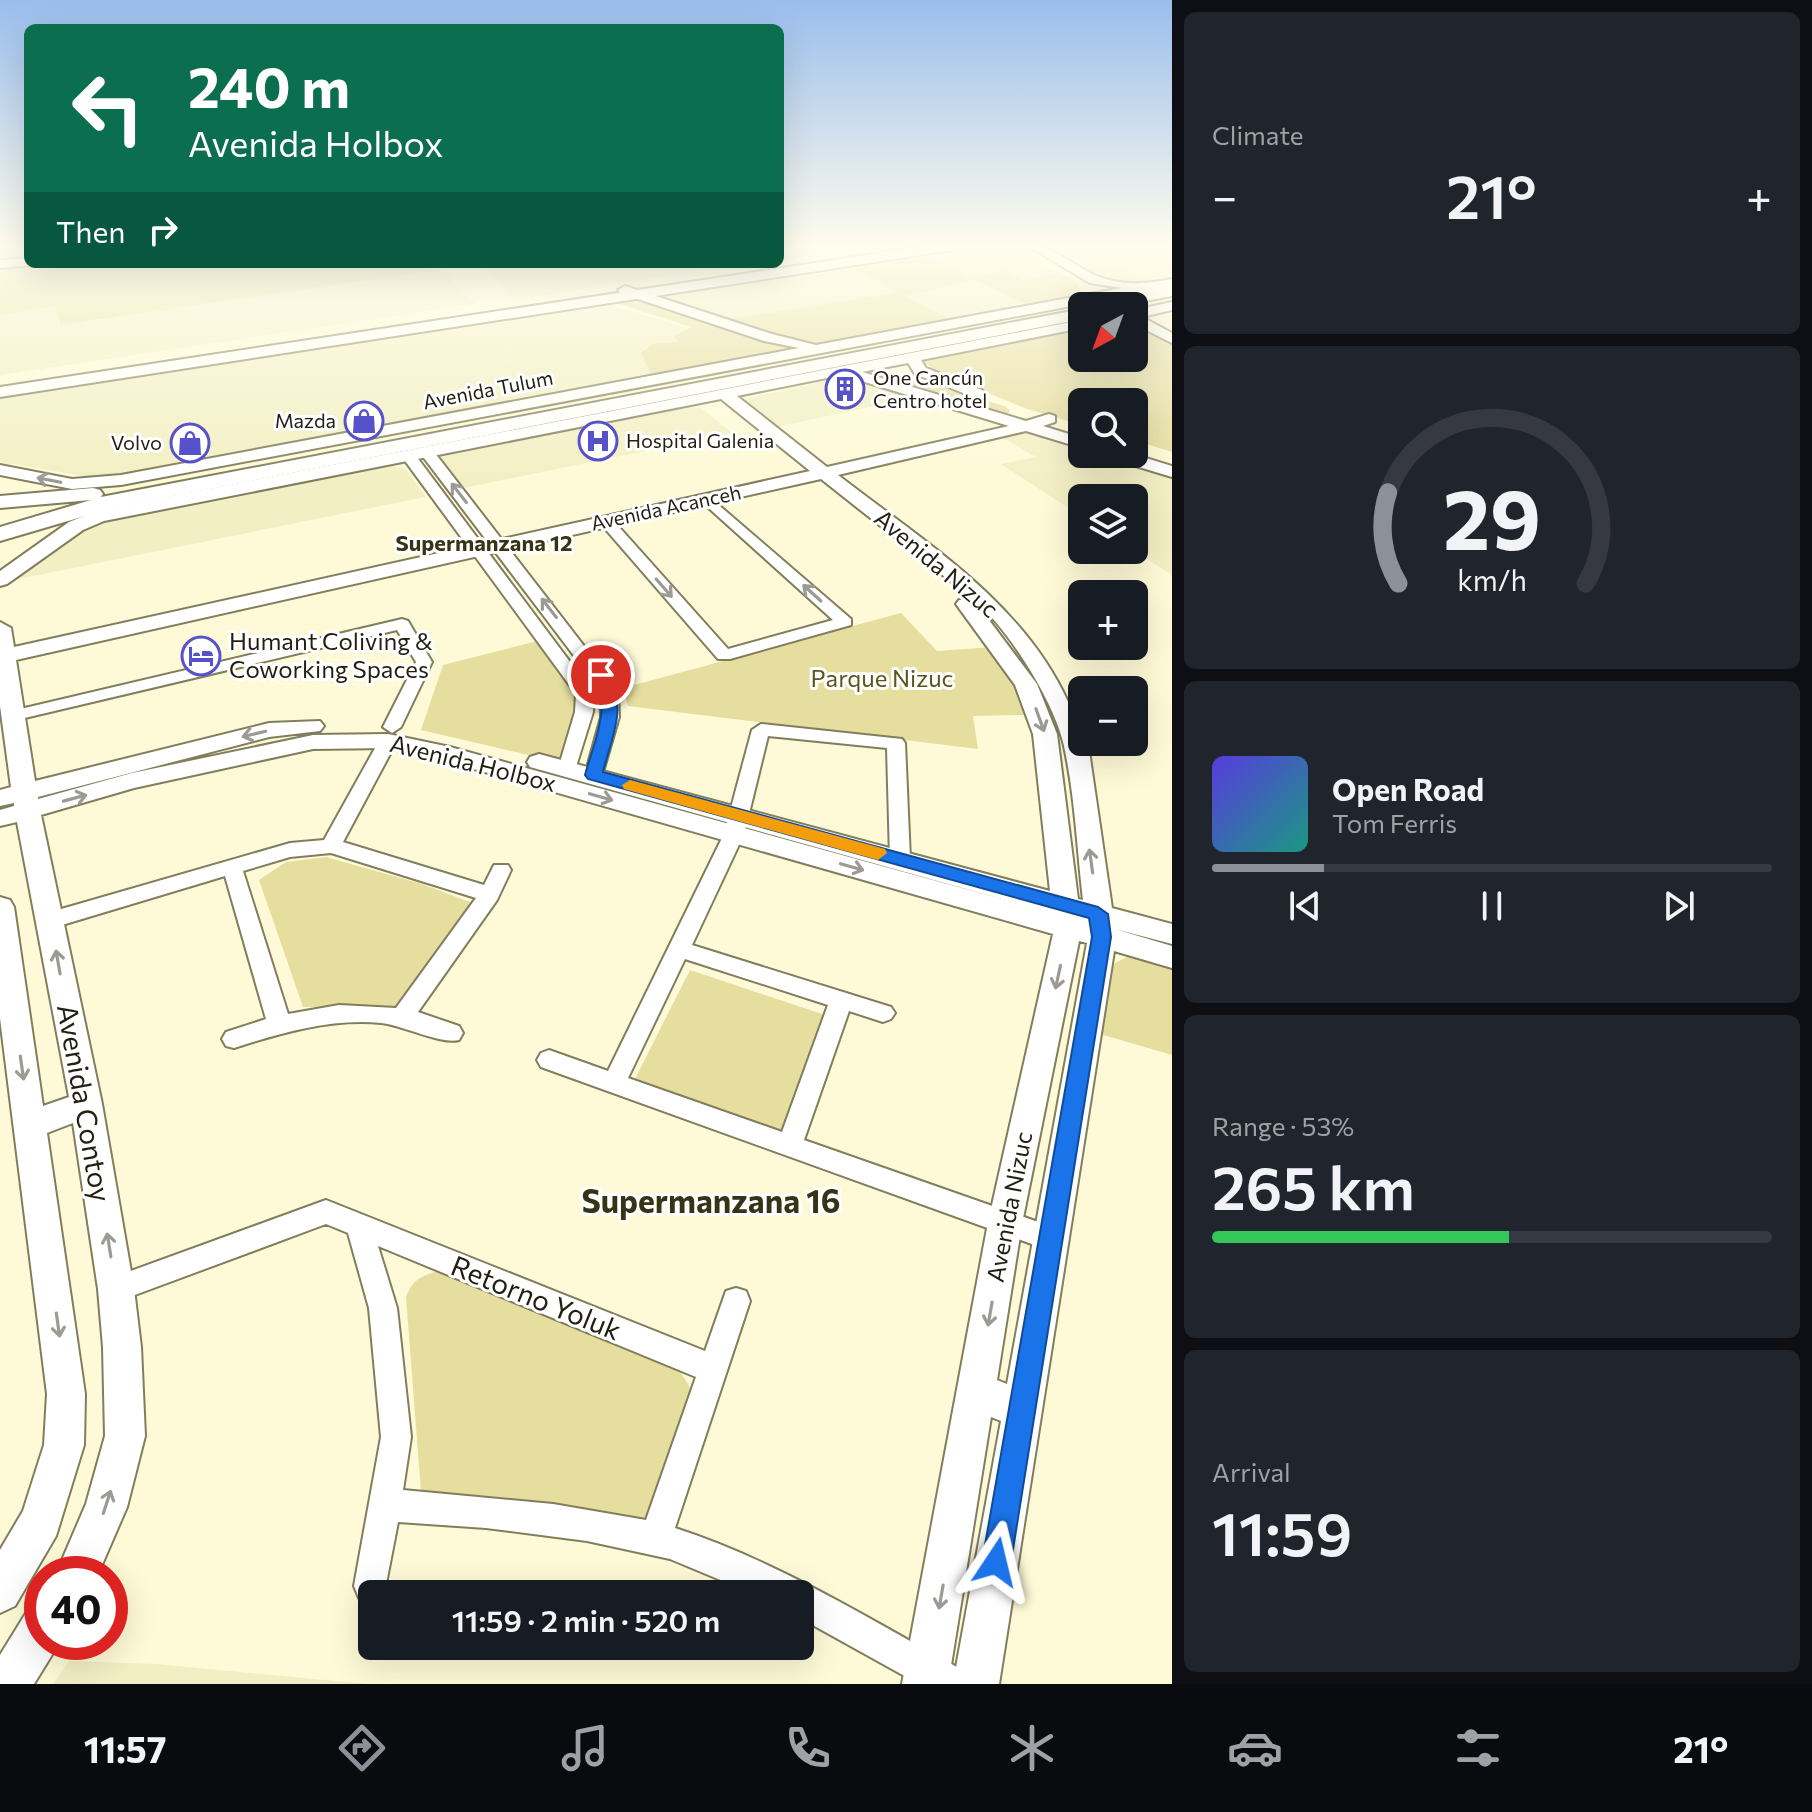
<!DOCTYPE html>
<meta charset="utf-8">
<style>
body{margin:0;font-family:Commissioner,sans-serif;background:#20242c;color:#f1f3f6;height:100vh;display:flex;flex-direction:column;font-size:30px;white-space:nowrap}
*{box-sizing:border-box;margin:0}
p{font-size:26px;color:#9ea1a6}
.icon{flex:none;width:44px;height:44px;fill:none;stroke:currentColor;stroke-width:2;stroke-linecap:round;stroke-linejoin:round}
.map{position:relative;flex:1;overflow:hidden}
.details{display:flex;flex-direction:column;gap:12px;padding:12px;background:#0d0f14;width:640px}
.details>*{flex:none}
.banner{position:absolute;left:24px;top:24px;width:760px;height:244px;border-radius:12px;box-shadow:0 8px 32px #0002;background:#0b6e4f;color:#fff;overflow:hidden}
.needle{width:52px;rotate:221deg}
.fabs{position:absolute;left:1068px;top:292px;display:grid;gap:16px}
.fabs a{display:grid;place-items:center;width:80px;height:80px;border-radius:12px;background:#171b24;box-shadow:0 8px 32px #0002;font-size:40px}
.speed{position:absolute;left:24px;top:1556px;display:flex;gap:16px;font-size:40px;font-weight:700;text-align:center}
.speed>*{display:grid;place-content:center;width:104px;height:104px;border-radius:50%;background:#171b24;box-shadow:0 8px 32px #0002;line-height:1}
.speed .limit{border:12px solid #d22;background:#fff;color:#111}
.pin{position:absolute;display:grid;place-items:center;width:68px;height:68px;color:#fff;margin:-34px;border:4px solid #fff;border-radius:50%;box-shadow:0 2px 8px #0007}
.me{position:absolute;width:88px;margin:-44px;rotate:10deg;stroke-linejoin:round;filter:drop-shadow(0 0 6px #0008)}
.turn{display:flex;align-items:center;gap:28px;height:168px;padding:0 32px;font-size:36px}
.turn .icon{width:104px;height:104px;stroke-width:2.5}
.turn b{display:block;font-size:56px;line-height:68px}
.then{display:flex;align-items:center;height:76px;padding:0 32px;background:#0003;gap:16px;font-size:30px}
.big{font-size:60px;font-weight:600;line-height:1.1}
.details .tile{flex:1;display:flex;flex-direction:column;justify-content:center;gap:12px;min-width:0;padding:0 28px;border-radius:12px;background:#20242c}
.details .dial{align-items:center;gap:0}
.dial svg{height:208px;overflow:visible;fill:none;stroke:#363941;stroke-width:7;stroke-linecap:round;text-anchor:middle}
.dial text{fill:#f1f3f6;stroke:none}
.song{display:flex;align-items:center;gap:24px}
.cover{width:96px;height:96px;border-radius:12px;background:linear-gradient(135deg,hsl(250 70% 55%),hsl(170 70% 35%))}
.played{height:8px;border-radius:4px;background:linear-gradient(90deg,#8c9099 20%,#363941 20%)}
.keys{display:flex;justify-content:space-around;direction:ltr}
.heat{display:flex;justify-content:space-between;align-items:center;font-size:44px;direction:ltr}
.charge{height:12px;border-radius:6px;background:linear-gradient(90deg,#34c759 53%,#363941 0)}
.trip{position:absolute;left:358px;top:1580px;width:456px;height:80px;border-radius:12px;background:#171b24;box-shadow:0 8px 32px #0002;font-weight:600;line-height:80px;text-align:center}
.dock{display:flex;height:128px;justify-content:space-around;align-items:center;background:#090b0e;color:#9ea1a6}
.dock .icon{width:56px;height:56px}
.dock .current{color:#8c9099}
.dock b{font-size:36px;color:#f1f3f6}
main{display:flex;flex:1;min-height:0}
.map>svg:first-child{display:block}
.built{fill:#f3efc4}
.green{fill:#e6de9f}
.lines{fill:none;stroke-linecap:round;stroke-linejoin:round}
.street-casing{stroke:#817e5e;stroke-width:4}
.secondary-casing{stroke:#817e5e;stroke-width:4}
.primary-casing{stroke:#817e5e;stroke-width:4}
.street{fill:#fff;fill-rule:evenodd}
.secondary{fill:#fff;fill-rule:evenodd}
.primary{fill:#fff;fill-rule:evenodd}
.oneway{stroke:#9b9a94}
.route{fill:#1a73e8;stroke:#114b97;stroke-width:2}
.slow{fill:#f59e0b}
.labels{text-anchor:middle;stroke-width:6;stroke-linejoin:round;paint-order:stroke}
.far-poi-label{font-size:20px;fill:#211f12;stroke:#fff;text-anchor:start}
.far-street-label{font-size:20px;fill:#211f12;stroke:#fff}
.far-neighbourhood-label{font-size:22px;font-weight:bold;fill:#373316;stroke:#fff}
.street-label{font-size:24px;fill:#211f12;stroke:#fff}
.poi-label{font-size:24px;fill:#211f12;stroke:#fff;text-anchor:start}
.park-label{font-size:24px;fill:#5c551e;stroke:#fff}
.near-street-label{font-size:28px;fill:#211f12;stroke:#fff}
.near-neighbourhood-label{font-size:32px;font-weight:bold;fill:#373316;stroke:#fff}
</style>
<main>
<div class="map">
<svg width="1172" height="1684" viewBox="0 0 1172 1684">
<rect width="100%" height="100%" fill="#fefad7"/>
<g class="built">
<polygon points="1041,246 1172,246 1172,281 1144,285 1106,280"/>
<polygon points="999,247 1014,250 1075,281 1080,289 1074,296 826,347 790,341 654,298"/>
<polygon points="477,264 750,264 516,299"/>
<polygon points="441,269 475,304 0,375 0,315 56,307 62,325"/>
<polygon points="610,305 743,344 659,380 97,478 0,462 0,399"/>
<polygon points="850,376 922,396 771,428 738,400"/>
<polygon points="686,407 701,408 732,433 464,488 440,457 444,453"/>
<polygon points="1021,433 1036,434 1082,449 1082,454 1096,454 1172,478 1172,575 1133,550 1134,498 1082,498 1082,517 1001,464 1036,457 999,436"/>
<polygon points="389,465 406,469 426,497 3,582 96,523"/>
<polygon points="69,1661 157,1664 368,1684 53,1684"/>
</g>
<g class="green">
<polygon points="928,257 968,277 1007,271 1023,280 1059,273 1075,281 1080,289 1074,296 1029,305 975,280 904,296 953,321 659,380 651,374 641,353 653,344 679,342 674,337 691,327 607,300 637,295 790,341 723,320 897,293 855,268"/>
<polygon points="51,264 476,264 61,325 55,307 0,315 0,269"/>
<polygon points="1134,321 1172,344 1172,452 1134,440 1134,402 1082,402 1082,425 1027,409 934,371 923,360 1082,330 1082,358 1134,358"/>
<polygon points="895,374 1004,406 1010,410 1009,413 1002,414 889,379"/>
<polygon points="901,613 937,651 993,647 1010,675 1024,715 973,716 978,749 628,706 623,688"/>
<polygon points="541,640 580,695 562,763 421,730 443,665"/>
<polygon points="326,857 422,884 475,904 404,1006 303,1007 259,880 286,862"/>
<polygon points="1132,954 1172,965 1172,1055 1093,1032 1110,966"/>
<polygon points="690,970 825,1015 780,1134 634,1081"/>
<path d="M 438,1271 L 679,1370 L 692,1390 L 647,1521 L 421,1492 L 406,1297 C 412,1280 421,1276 438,1271 Z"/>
</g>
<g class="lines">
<defs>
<g id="street">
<polygon points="421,448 431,448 618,690 619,717 601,779 587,779 585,775 601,717 600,690 421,454"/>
<polygon points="403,452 413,452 594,694 593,712 574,773 560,773 558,769 575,712 576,694 403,458"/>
<polygon points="707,495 851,619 851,625 730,659 718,659 601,524 601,518 611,518 728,649 833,620 702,502 702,496"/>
<polygon points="402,619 408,621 432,662 401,727 392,733 383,727 416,662 397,630 12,721 3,716 12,711"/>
<path d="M 761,724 L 902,739 L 905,743 L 910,859 L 900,866 L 890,859 L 887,748 L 768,736 L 744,834 L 692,945 L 891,1007 L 895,1013 L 891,1019 L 883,1022 L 849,1011 L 804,1140 L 1061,1230 L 1064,1239 L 1061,1248 L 1051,1251 L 541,1067 L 537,1060 L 541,1053 L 549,1050 L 608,1071 L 724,834 L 752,730 ZM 685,959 L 828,1005 L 782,1132 L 628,1078 Z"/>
<path d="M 388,735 L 397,741 L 343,842 L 484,885 L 494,865 L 508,865 L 511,870 L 497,900 L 418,1012 L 459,1026 L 463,1033 L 459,1040 C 442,1045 402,1025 381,1023 C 331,1018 281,1033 234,1048 L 226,1046 L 222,1039 L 226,1032 L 266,1019 L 225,876 L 52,928 L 44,926 L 41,920 L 44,914 L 290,843 L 324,840 L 379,741 ZM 331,853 L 476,898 L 396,1008 L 339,1005 L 288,1014 L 243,871 L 290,857 Z"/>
<path d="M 326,1200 L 705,1351 L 726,1291 L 736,1288 L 746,1291 L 750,1301 L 675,1528 C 778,1561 872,1621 966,1672 L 971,1684 L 919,1684 L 800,1618 L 800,1594 L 754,1594 L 670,1559 L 587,1541 L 486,1528 L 398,1522 L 384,1594 L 372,1594 L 371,1603 L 359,1598 L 354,1586 L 381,1437 L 369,1308 L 348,1233 L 326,1224 L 116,1302 L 106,1298 L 102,1289 L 106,1280 ZM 378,1246 L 696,1377 L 646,1520 L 553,1504 L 403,1490 L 411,1437 L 397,1308 Z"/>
</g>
<g id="secondary">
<path d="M 1028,246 C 1055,246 1073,266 1097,276 C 1122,286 1147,284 1172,279 L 1172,287 L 121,485 L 72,489 L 0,475 L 0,465 L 72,479 L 121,475 L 799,348 L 764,341 L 620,293 L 618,290 L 625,286 L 772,334 L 816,345 L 1122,288 L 1090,283 Z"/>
<polygon points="1172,302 1172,310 1142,317 1172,333 1172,343 1134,324 1134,310"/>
<path d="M 1082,320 L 1082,328 L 921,360 L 926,368 L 982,390 L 984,393 L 976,398 L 915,374 L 908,363 L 862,372 L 1026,421 L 1049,414 L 1055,416 L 1055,422 L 1043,426 L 1082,438 L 1082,448 L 1026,431 L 838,475 C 923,541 1022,601 1068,702 C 1075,715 1082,727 1082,742 L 1088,744 L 1112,908 L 1172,924 L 1172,944 L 1115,929 L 1172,946 L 1172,968 L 1114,951 L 999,1684 L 953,1684 L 1001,1421 L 991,1417 L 948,1684 L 902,1684 L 988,1223 L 1053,934 L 439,759 L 388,748 L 313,749 L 134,788 L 41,815 L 102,1104 L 134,1289 L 141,1347 L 145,1436 L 127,1507 L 98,1574 L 56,1574 L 86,1504 L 105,1436 L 103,1347 L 98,1289 L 73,1123 L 47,1133 L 85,1394 L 84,1445 L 56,1536 L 15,1606 L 0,1613 L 0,1550 L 23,1511 L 44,1445 L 47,1394 L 0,1018 L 0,897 L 10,900 L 14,907 L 43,1106 L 69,1097 L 17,822 L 0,826 L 0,810 L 14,806 L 14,803 L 0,806 L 0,790 L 11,787 L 0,706 L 0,622 L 11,628 L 14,647 L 810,471 L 721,399 L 104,521 L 83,530 L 7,584 L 0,586 L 0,571 L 69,522 L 99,510 ZM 842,375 L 1009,426 L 827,467 L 737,396 ZM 821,479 L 973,599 L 959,600 L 956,604 L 1015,685 L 1033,734 L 1050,891 L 539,754 L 530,757 L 527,762 L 530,767 L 1052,913 L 450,747 L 388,734 L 313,735 L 132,773 L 38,799 L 38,797 L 269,737 L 320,731 L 324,726 L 320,721 L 269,723 L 35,781 L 16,660 ZM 974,600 C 1008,628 1055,703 1064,746 C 1075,796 1077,849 1083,900 L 1078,899 L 1057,734 L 1037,684 ZM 1079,941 L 1087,943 L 1007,1384 L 997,1380 L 1022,1223 Z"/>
<polygon points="1106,454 1133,454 1172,466 1172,477 1109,458"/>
<polygon points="42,1607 42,1642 59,1642 58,1645 34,1684 0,1684 0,1655 26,1613"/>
</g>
<g id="primary">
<polygon points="926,246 960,246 953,250 0,397 0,387"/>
<polygon points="28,258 28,264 33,265 0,268 0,260"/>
<polygon points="1172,286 1172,296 1118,306 1085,306 1093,301"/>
<polygon points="1082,309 1082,319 112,508 0,541 0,527 91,500 0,508 0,496 93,488 100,490 103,494 101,497"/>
</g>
</defs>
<use href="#street" class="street-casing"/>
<use href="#secondary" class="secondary-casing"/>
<use href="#primary" class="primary-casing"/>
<use href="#street" class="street"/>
<use href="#secondary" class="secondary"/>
<use href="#primary" class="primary"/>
</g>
<defs><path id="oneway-shaft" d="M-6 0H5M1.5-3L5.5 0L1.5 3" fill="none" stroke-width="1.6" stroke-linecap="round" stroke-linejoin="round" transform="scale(2)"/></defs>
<g class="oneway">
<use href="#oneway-shaft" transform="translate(49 480) rotate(-169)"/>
<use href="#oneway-shaft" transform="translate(459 493) rotate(-128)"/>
<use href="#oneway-shaft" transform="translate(664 588) rotate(49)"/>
<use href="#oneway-shaft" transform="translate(812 593) rotate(-138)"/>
<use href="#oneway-shaft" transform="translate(549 608) rotate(-128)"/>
<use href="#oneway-shaft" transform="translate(1040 720) rotate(70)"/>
<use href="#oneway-shaft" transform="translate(254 734) rotate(167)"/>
<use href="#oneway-shaft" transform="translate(601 797) rotate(16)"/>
<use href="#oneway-shaft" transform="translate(75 798) rotate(-15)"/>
<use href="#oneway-shaft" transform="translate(1091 861) rotate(-98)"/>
<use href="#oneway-shaft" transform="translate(852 867) rotate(16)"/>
<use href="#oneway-shaft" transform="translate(58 962) rotate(-100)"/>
<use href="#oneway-shaft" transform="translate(1058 977) rotate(102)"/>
<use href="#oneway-shaft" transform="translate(22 1068) rotate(82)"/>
<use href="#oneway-shaft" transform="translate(109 1245) rotate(-99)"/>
<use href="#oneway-shaft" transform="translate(990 1314) rotate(100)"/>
<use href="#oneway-shaft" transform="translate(58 1325) rotate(82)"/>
<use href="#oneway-shaft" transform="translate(107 1502) rotate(-72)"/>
<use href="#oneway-shaft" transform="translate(941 1597) rotate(100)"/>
</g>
<linearGradient id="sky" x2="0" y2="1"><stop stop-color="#9abded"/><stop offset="0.51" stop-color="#fffded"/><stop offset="1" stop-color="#fffded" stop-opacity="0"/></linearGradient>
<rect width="1172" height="482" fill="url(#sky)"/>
<path class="route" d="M 601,670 L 606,672 C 629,706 612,735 603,772 L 1098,907 L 1108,914 L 1111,937 L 1011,1562 L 1007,1573 L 996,1577 L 986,1573 L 982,1562 L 1092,937 L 1089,918 L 588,779 L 585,775 C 594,741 612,708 593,675 Z"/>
<polygon class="slow" points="630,780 885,849 887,853 878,860 624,789 622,785"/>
<defs>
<symbol id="building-ring" viewBox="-11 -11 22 22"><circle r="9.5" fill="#fff" stroke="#5652ca" stroke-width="1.5"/><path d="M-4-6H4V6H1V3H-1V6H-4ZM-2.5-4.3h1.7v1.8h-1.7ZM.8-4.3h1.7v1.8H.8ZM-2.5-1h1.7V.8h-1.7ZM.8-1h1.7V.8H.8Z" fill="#5652ca"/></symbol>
<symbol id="shop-ring" viewBox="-11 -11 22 22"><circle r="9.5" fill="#fff" stroke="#5652ca" stroke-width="1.5"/><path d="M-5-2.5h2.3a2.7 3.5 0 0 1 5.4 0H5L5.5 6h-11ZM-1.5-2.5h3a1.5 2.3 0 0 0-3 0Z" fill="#5652ca"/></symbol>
<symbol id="hospital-ring" viewBox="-11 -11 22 22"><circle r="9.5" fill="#fff" stroke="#5652ca" stroke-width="1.5"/><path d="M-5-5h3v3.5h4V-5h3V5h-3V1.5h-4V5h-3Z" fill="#5652ca"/></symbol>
<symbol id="hotel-ring" viewBox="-11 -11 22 22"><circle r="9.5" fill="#fff" stroke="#5652ca" stroke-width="1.5"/><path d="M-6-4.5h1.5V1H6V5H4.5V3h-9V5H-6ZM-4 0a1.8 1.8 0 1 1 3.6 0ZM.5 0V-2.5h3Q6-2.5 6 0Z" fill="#5652ca"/></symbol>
</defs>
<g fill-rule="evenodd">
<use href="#building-ring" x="823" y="367" width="44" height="44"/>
<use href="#shop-ring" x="342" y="399" width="44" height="44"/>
<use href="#hospital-ring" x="576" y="419" width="44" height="44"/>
<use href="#shop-ring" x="168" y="421" width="44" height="44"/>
<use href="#hotel-ring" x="179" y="634" width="44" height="44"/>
</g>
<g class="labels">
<g class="far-poi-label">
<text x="873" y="385">One Cancún<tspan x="873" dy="23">Centro hotel</tspan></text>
<text x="336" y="428" text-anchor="end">Mazda</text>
<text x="626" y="448">Hospital Galenia</text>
<text x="162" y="450" text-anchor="end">Volvo</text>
</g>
<g class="far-street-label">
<text transform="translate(488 390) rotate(-11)" y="7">Avenida Tulum</text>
<text transform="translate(666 508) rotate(-12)" y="7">Avenida Acanceh</text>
</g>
<g class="far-neighbourhood-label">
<text x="484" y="551">Supermanzana 12</text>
</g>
<g class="street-label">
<text transform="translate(936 564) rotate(40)" y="8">Avenida Nizuc</text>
<text transform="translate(473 764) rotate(14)" y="8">Avenida Holbox</text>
<text transform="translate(1010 1207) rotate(-79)" y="8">Avenida Nizuc</text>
</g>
<g class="poi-label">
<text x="229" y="650">Humant Coliving &amp;<tspan x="229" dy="28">Coworking Spaces</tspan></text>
</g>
<g class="park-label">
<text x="882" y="687">Parque Nizuc</text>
</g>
<g class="near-street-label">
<text transform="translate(84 1103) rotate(80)" y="10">Avenida Contoy</text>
<text transform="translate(536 1298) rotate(22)" y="10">Retorno Yoluk</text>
</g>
<g class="near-neighbourhood-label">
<text x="711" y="1213">Supermanzana 16</text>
</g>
</g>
</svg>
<div class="fabs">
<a><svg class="needle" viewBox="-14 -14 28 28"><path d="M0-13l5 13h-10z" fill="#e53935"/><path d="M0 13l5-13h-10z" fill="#9ea1a6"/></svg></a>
<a><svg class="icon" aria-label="search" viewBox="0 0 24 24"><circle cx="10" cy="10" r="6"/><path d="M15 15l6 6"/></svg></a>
<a><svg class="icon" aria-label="layers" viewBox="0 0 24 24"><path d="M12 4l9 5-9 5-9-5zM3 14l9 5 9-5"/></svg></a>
<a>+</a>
<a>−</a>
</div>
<div class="speed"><div class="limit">40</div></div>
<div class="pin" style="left:601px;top:675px;background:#d93025"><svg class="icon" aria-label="arrive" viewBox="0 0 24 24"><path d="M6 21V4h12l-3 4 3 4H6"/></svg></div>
<svg class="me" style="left:996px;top:1562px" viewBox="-20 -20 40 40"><path d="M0-17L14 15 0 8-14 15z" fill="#1a73e8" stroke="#fff" stroke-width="4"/></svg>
<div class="trip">11:59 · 2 min · 520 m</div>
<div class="banner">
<div class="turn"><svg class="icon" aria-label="left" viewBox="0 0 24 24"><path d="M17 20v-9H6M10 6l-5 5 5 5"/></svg><div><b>240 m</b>Avenida Holbox</div></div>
<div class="then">Then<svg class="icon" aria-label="right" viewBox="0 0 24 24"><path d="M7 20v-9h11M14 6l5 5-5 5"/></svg></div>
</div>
</div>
<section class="details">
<div class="tile"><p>Climate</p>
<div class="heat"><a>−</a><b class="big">21°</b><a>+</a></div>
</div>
<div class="tile dial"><svg viewBox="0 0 100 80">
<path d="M14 69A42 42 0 1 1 86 69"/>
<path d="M14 69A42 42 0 0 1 10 34" stroke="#8c9099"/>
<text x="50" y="56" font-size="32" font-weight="700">29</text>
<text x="50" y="72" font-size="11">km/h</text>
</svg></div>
<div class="tile">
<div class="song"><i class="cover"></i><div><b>Open Road</b><p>Tom Ferris</p></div></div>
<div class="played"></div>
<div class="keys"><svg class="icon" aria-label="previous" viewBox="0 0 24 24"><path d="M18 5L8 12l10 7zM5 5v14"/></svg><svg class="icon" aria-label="pause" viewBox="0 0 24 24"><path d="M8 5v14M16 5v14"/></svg><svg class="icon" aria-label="next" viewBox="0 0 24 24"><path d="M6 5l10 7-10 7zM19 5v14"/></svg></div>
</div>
<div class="tile"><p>Range · 53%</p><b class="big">265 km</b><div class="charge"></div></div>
<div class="tile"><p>Arrival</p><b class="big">11:59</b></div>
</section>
</main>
<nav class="dock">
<b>11:57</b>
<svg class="icon current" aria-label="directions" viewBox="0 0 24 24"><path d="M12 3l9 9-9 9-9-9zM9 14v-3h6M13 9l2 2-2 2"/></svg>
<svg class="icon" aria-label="music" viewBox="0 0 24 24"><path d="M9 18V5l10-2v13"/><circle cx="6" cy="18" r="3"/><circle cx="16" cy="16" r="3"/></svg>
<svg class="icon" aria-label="phone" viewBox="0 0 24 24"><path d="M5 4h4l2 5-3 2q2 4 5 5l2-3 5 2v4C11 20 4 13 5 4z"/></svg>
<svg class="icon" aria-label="climate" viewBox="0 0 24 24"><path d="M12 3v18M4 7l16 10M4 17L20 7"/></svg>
<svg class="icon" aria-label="car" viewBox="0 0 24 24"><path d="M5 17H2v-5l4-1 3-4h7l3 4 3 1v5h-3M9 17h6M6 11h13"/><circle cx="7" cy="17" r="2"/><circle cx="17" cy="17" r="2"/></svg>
<svg class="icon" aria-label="filters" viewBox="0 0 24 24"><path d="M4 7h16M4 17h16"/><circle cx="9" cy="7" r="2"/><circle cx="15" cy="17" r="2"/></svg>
<b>21°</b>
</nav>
